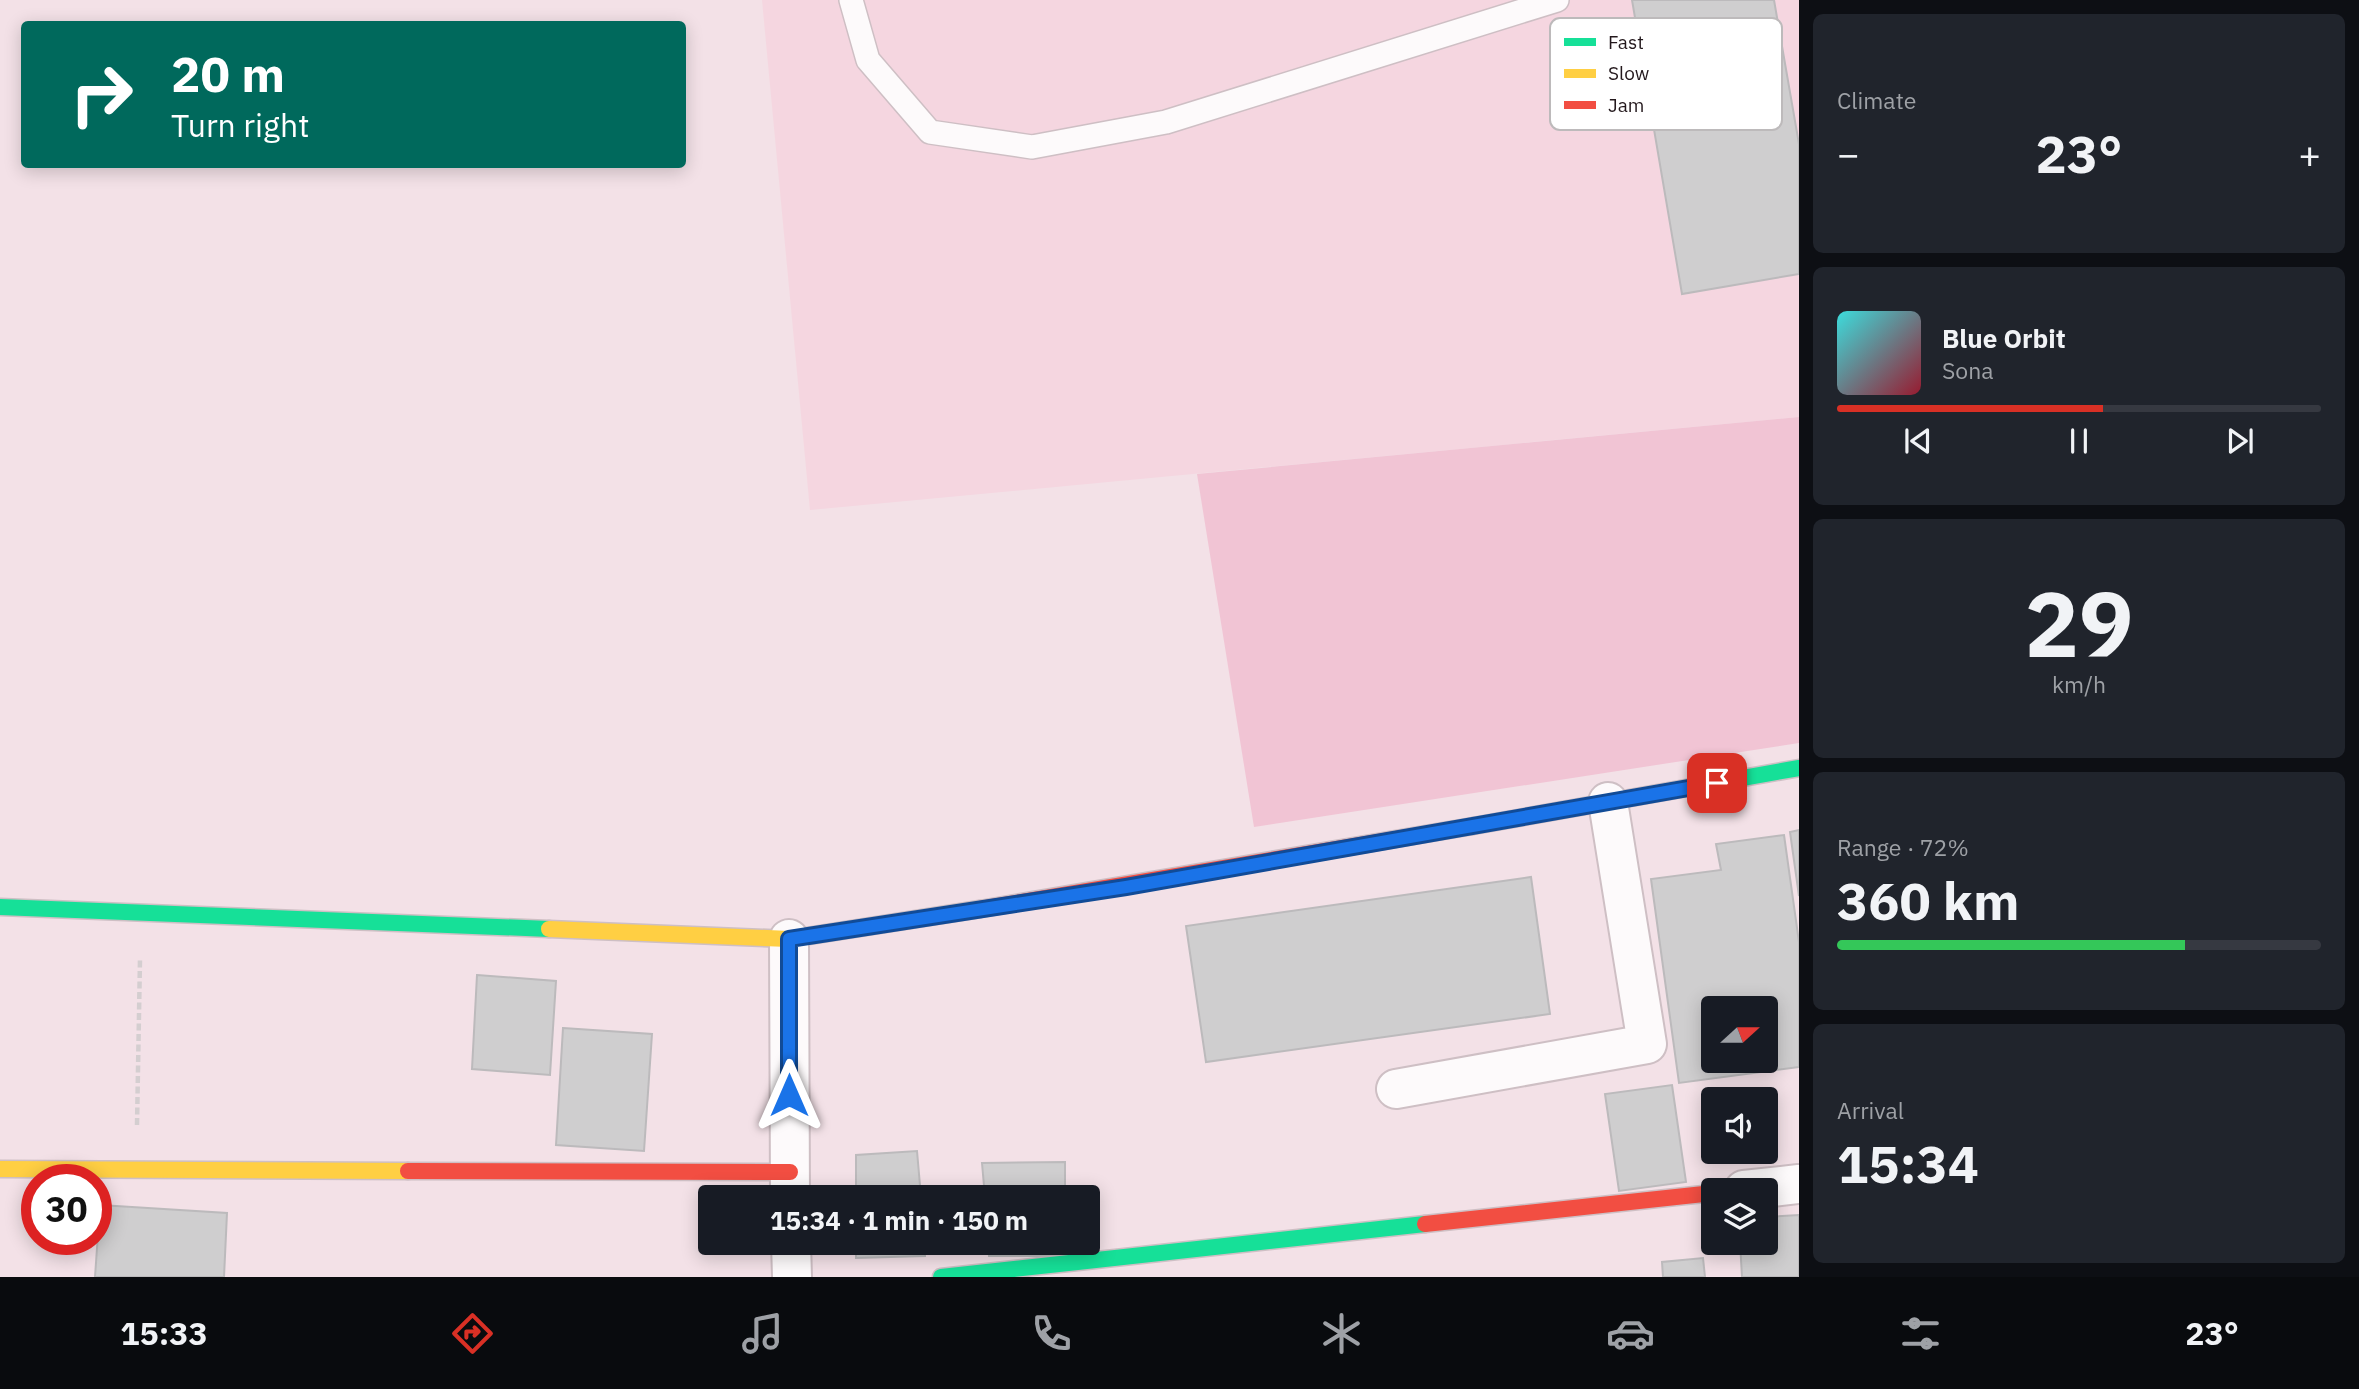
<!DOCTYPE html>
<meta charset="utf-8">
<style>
body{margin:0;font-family:"IBM Plex Sans",sans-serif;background:#20242c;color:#f1f3f6;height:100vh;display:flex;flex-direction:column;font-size:26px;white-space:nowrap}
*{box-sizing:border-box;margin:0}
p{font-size:23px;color:#9ea1a6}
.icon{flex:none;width:38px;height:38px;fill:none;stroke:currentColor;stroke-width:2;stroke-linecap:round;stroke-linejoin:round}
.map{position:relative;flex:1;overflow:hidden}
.drawer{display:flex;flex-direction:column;gap:14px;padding:14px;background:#0d0f14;width:560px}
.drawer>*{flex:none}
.guide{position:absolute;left:21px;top:21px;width:665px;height:147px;border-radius:7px;box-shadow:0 4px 18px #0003;background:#00695c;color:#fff;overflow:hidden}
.needle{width:46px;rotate:69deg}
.fabs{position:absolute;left:1701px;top:996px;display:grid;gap:14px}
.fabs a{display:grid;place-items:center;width:77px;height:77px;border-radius:7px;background:#171b24;box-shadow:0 4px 18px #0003;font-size:35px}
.speed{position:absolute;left:21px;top:1164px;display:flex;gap:14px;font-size:35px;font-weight:700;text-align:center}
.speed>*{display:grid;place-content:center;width:91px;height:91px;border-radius:50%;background:#171b24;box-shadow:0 4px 18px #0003;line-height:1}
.speed .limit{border:10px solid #d22;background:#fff;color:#111}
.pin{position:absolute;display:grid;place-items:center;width:60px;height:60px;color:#fff;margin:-30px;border-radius:14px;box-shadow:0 4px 10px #0006}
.me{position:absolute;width:77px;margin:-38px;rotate:0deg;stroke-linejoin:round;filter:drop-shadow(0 0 5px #0008)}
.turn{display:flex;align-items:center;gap:24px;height:147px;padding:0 35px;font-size:32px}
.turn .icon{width:91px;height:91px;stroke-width:2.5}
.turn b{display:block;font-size:49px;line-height:60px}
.big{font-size:52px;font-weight:700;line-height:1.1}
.drawer .tile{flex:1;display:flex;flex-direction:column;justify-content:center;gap:10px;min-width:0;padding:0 24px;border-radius:10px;background:#20242c}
.drawer .dial{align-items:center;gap:0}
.dial b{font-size:91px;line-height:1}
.song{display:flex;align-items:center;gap:21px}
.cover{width:84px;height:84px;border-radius:10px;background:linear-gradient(135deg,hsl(180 70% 55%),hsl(350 70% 35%))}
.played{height:7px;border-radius:4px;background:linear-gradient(90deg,#d93025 55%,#363941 55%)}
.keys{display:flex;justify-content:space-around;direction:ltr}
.heat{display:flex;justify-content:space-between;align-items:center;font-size:38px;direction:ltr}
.charge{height:10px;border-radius:5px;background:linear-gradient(90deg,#34c759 72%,#363941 0)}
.trip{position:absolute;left:698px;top:1185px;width:402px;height:70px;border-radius:7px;background:#171b24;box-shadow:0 4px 18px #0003;font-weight:700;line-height:70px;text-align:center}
.tab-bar{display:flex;height:112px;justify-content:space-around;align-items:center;background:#090b0e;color:#9ea1a6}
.tab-bar .icon{width:49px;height:49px}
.tab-bar .on{color:#d93025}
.tab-bar b{font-size:32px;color:#f1f3f6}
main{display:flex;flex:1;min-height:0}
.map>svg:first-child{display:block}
.built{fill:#f5d6e0}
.green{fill:#f1c4d4}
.building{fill:#cfcecf;stroke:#bcbabc;stroke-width:2;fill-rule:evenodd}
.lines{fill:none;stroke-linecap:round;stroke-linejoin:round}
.lane-casing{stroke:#cebfc4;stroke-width:26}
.street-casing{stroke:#cebfc4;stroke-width:42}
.fast-casing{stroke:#cebfc4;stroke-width:19}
.slow-casing{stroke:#cebfc4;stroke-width:19}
.jam-casing{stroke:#cebfc4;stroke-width:19}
.path{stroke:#d4ced0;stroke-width:4.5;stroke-dasharray:7 3.5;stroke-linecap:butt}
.lane{stroke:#fdfafb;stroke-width:23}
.street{stroke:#fdfafb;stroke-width:38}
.fast{stroke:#16e098;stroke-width:16}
.slow{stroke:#ffcf43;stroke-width:16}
.jam{stroke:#f24e42;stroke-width:16}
.route-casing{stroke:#114b97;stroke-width:18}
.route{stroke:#1a73e8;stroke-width:12}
.key{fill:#fff;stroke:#bdbabb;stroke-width:2}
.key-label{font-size:19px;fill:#23181c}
</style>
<main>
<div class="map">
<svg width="1799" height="1277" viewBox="0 0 1799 1277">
<rect width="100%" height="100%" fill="#f3e1e7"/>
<polygon class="built" points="762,0 1799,0 1799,417 810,510"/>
<polygon class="green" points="1799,417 1799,743 1254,827 1197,474"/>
<g class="building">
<polygon points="1632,0 1774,0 1799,144 1799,274 1682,294"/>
<polygon points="1799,830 1799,896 1790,832"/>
<path d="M 1784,835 L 1799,942 L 1799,1067 L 1679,1083 L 1651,879 L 1721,870 L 1716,844 ZM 1713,1008 L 1766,1008 L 1766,1060 L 1713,1060 Z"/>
<polygon points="1531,877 1550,1014 1206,1062 1186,926"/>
<polygon points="477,975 556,981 550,1075 472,1069"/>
<polygon points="563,1028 652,1034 644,1151 556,1145"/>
<polygon points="1672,1085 1686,1182 1619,1191 1605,1094"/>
<polygon points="917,1151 921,1197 856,1197 856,1155"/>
<polygon points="1065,1162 1065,1197 985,1197 982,1163"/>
<polygon points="100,1205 227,1213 224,1277 95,1277"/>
<polygon points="1799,1215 1799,1277 1742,1277 1740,1242 1766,1242 1766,1217"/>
<polygon points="856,1242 924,1242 925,1256 856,1258"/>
<polygon points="988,1242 1064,1242 1064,1256 989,1256"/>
<polygon points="1703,1258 1705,1277 1663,1277 1662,1262"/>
</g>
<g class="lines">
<defs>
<polyline id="lane" points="851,0 868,60 930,132 1032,147 1166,122 1557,0"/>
<g id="street">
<polyline points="789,939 790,1197"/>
<polyline points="1396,1089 1647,1044 1608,802"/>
<polyline points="1744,1190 1799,1184"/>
<polyline points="791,1242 792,1277"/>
</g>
<g id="fast">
<polyline points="1473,826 1799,768"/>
<polyline points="0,907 549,929"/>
<polyline points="941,1277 1425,1224"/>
</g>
<g id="slow">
<polyline points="549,929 789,939 980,909"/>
<polyline points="0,1169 408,1171"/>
</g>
<g id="jam">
<polyline points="980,909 1473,826"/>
<polyline points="408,1171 790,1172"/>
<polyline points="1425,1224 1713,1193"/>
</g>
</defs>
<use href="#lane" class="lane-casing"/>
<use href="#street" class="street-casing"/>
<use href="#fast" class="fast-casing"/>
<use href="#slow" class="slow-casing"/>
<use href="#jam" class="jam-casing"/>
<polyline class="path" points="137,1125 140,959"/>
<use href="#lane" class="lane"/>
<use href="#street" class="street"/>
<use href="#fast" class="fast"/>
<use href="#slow" class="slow"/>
<use href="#jam" class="jam"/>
</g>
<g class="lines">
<defs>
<polyline id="route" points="789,1095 789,939 1126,887 1717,783"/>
</defs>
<use href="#route" class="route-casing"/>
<use href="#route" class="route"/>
</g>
<rect x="1550" y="18" width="232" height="112" rx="10" class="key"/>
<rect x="1564" y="38" width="32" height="8" fill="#16e098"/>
<rect x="1564" y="69" width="32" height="9" fill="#ffcf43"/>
<rect x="1564" y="101" width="32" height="8" fill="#f24e42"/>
<g class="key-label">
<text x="1608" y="49">Fast</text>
<text x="1608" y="80">Slow</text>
<text x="1608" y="112">Jam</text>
</g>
</svg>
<div class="fabs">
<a><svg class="needle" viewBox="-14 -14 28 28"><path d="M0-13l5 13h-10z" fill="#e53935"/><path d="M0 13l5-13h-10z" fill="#9ea1a6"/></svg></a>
<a><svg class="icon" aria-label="sound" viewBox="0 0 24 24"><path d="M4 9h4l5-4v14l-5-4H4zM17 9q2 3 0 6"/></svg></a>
<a><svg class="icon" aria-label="layers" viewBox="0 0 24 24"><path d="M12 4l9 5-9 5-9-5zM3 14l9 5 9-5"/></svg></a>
</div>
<div class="speed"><div class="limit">30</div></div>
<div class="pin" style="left:1717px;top:783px;background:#d93025"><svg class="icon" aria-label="arrive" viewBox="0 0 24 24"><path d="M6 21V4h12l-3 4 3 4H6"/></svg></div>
<svg class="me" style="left:789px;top:1095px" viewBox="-20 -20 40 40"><path d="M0-17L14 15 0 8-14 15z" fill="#1a73e8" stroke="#fff" stroke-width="4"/></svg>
<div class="trip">15:34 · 1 min · 150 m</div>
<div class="guide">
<div class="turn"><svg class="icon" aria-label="right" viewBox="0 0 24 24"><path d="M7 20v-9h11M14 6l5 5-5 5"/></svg><div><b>20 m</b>Turn right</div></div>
</div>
</div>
<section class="drawer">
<div class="tile"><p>Climate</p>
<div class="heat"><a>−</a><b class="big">23°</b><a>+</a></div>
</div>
<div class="tile">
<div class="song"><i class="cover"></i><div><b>Blue Orbit</b><p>Sona</p></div></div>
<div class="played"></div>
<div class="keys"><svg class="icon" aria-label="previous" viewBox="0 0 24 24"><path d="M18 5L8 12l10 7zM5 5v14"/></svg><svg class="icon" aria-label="pause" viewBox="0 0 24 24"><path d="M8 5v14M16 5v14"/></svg><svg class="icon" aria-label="next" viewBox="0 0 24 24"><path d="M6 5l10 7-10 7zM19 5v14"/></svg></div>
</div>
<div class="tile dial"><b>29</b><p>km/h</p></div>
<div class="tile"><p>Range · 72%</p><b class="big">360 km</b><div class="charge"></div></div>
<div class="tile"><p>Arrival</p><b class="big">15:34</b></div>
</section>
</main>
<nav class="tab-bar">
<b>15:33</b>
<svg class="icon on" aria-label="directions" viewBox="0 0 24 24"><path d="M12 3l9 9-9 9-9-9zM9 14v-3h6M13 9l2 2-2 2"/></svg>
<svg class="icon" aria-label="music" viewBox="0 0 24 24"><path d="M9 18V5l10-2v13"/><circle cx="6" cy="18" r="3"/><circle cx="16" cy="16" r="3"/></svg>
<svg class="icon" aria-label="phone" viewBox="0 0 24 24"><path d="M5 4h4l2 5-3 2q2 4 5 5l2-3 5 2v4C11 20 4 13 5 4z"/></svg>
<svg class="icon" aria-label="climate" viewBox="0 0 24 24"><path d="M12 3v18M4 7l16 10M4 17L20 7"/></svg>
<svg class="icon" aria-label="car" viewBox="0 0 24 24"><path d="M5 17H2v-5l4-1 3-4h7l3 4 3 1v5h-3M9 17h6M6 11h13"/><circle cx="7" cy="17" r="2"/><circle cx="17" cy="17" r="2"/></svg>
<svg class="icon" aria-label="filters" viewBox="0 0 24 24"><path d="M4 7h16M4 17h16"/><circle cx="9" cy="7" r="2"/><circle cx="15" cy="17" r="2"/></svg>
<b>23°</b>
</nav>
